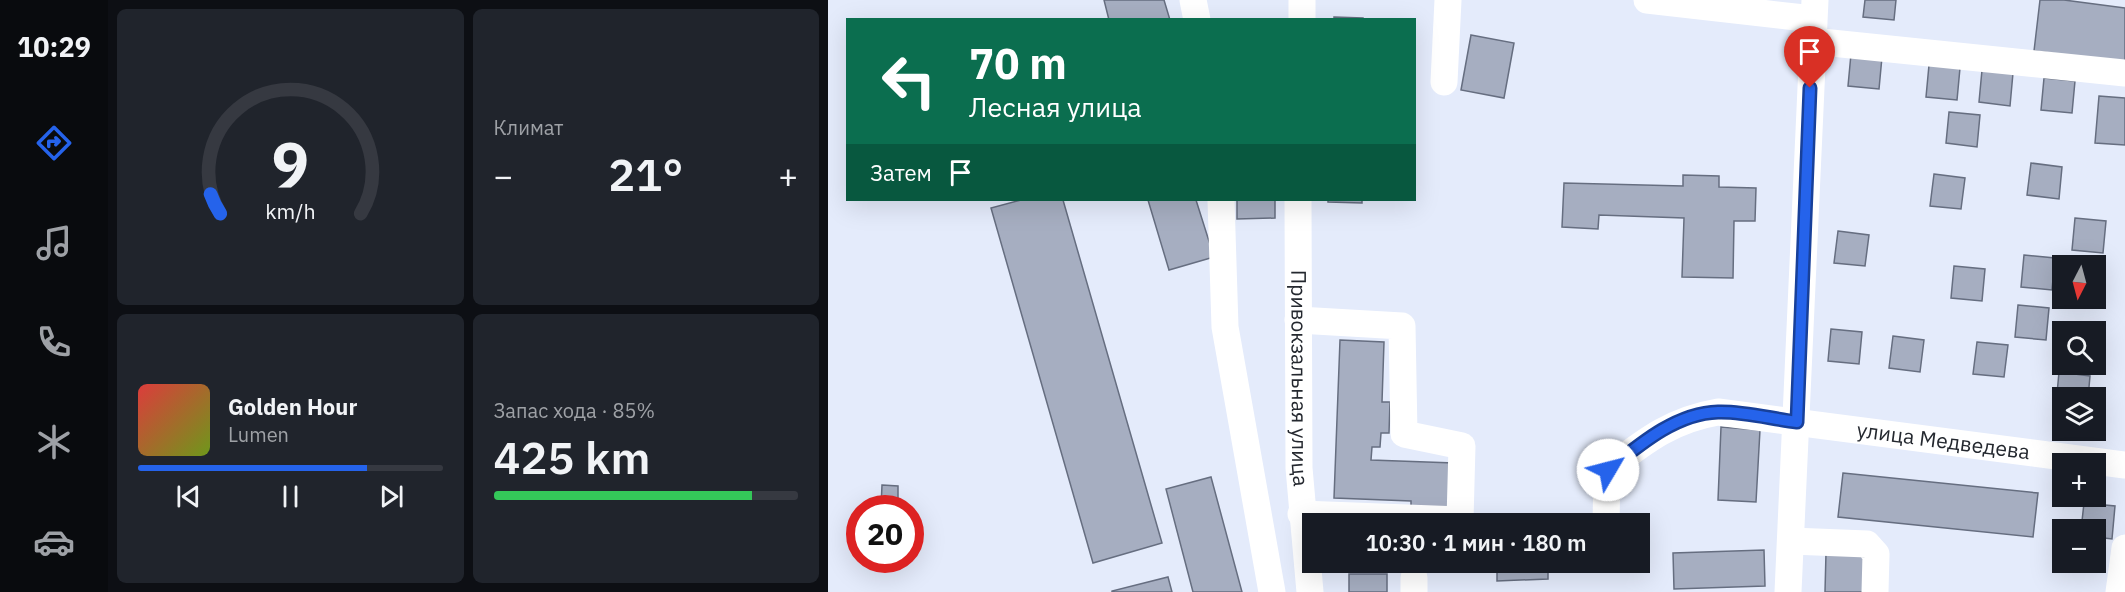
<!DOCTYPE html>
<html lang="ru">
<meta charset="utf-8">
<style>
body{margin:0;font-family:"IBM Plex Sans",sans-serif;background:#20242c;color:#f1f3f6;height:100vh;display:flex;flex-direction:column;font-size:22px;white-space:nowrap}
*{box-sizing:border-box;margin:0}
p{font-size:20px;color:#9ea1a6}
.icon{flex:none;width:33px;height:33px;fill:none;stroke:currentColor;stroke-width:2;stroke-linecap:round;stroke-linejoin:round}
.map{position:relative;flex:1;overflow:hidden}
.panel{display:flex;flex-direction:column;gap:9px;padding:9px;background:#0d0f14;width:720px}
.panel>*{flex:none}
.hud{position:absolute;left:18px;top:18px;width:570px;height:183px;border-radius:0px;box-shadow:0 6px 24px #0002;background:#0b6e4f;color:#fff;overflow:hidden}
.needle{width:39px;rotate:186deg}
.fabs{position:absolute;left:1224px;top:255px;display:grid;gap:12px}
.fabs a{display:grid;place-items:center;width:54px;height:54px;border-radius:0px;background:#171b24;box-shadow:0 6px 24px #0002;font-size:30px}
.speed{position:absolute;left:18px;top:495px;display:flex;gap:12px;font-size:30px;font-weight:700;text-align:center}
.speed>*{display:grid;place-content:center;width:78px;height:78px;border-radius:50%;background:#171b24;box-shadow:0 6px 24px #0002;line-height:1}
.speed .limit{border:9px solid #d22;background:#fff;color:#111}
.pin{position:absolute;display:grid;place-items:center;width:51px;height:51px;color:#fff;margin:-62px -26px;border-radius:50% 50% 50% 0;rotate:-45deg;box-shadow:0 0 6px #0007}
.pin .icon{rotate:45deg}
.me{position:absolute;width:66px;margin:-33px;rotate:53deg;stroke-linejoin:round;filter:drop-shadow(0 0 4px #0008)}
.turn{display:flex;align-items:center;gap:21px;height:126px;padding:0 24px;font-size:27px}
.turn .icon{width:78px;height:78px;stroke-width:2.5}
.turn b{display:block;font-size:42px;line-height:51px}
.then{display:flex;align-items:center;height:57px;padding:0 24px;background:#0003;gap:12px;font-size:22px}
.big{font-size:45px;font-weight:600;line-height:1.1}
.panel .card{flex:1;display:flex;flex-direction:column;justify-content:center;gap:9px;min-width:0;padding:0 21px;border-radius:9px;background:#20242c}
.panel .dial{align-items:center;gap:0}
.dial svg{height:156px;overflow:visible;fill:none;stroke:#363941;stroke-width:7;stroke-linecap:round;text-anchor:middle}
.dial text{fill:#f1f3f6;stroke:none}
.song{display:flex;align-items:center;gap:18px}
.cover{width:72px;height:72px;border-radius:9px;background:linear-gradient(135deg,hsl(0 70% 55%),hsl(80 70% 35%))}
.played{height:6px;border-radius:3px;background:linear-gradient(90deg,#2563eb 75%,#363941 75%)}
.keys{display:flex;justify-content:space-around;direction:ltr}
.heat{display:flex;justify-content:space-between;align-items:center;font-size:33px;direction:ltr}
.charge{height:9px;border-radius:4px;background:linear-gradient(90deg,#34c759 85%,#363941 0)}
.panel .tiles{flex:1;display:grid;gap:9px;grid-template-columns:repeat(2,1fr)}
.trip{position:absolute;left:474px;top:513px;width:348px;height:60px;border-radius:0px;background:#171b24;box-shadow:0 6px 24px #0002;font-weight:600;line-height:60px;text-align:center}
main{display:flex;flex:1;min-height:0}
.tabs{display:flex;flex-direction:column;width:108px;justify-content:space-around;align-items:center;background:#090b0e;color:#9ea1a6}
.tabs .icon{width:42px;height:42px}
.tabs .current{color:#2563eb}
.tabs b{font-size:27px;color:#f1f3f6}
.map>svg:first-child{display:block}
.building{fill:#a6aec1;stroke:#666e80;stroke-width:1.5}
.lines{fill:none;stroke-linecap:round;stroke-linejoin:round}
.minor{stroke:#fff;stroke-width:27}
.route-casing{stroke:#184099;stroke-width:15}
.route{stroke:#2563eb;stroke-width:10}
.labels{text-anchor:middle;stroke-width:4.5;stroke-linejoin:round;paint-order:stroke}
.street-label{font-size:21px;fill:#24282f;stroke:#e4ebfb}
</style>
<main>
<nav class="tabs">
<b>10:29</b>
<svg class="icon current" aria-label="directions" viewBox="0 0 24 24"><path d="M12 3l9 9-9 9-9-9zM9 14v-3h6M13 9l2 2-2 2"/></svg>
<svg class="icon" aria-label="music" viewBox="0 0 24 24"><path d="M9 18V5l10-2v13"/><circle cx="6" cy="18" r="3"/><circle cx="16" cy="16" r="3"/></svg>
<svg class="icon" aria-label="phone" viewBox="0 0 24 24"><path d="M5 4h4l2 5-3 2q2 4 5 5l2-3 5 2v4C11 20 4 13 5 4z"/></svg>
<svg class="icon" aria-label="climate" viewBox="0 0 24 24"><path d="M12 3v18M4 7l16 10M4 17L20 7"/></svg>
<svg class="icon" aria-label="car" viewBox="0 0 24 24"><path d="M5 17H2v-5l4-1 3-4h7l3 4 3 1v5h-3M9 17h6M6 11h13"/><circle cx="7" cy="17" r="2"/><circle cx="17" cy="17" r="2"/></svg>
</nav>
<section class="panel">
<div class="tiles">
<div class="card dial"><svg viewBox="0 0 100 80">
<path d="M14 69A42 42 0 1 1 86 69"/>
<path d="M14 69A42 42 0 0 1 9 59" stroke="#2563eb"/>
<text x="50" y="56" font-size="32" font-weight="700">9</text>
<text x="50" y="72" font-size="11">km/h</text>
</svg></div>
<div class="card"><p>Климат</p>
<div class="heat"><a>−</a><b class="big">21°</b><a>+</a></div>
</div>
<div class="card">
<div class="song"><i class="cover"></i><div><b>Golden Hour</b><p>Lumen</p></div></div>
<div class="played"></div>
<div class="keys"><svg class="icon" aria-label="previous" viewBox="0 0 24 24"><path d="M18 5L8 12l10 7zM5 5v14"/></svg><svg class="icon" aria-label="pause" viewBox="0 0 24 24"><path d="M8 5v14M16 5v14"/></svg><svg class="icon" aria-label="next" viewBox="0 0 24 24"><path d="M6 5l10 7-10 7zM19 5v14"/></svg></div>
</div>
<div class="card"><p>Запас хода · 85%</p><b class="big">425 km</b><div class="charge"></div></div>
</div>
</section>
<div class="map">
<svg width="1297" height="592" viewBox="0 0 1297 592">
<rect width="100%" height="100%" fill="#e4ebfb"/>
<g class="building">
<polygon points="276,0 336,0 342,20 281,20"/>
<polygon points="1037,0 1068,0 1066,20 1035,17"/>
<polygon points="1212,0 1236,0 1297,8 1297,63 1206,51"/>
<polygon points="506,17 535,18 535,20 506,20"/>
<polygon points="643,35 686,43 676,98 633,90"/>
<polygon points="1023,54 1054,57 1051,89 1020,86"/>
<polygon points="1101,65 1132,68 1129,100 1098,97"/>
<polygon points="1154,70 1185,73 1182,106 1151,102"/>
<polygon points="1216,78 1247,81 1244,113 1213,110"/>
<polygon points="1271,96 1297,98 1297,145 1267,143"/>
<polygon points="1121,112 1152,115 1149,147 1118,143"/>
<polygon points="1203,163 1234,167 1231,199 1199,195"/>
<polygon points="1106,174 1137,178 1133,209 1102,206"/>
<polygon points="855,175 891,176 891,187 928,188 927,221 906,221 905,278 854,277 856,218 771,215 770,229 734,227 736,183 855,186"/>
<polygon points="193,200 235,200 334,543 265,563 163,208"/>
<polygon points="320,200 368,200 386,257 341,270"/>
<polygon points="409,200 447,200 447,218 409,219"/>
<polygon points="500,200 534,200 534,203 500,202"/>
<polygon points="1247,218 1278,221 1275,253 1244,250"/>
<polygon points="1010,231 1041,235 1037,266 1006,263"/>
<polygon points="1196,255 1227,258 1224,290 1193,287"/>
<polygon points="1126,266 1157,269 1154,301 1123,298"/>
<polygon points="1190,305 1221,308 1218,340 1187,337"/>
<polygon points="1003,329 1034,332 1031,364 1000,361"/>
<polygon points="1065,336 1096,340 1092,372 1061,368"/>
<polygon points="512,340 556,342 554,402 562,402 561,433 553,433 552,447 544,447 543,460 626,463 619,511 583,510 583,501 506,498"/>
<polygon points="1149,342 1180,345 1176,377 1145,374"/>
<polygon points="1231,372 1262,376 1260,398 1234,398 1234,405 1228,405"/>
<polygon points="893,427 932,430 928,502 890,500"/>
<polygon points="1015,473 1210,493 1205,537 1010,517"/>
<polygon points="383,477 414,592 365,592 338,489"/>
<polygon points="54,485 70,486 70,508 53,508"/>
<polygon points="1256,503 1287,506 1284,539 1268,537 1268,530 1253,530"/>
<polygon points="936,550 937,586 846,589 845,553"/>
<polygon points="998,553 1036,554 1035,592 997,592"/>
<polygon points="669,562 720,562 720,579 669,581"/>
<rect x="521" y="574" width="38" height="18"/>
<polygon points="340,577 344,592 284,592 284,591"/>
</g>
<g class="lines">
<g class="minor">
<polyline points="365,0 369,20"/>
<polyline points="819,0 985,19"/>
<polyline points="474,20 474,0"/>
<polyline points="984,41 1297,73"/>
<polyline points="616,82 620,0"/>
<polyline points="393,200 397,327 444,592"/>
<path id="s1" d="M 470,200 L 471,468 L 482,592"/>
<polyline points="470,320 574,326 576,434 634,446 632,520 473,514"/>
<path id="s2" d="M 778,524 L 779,470 C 817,441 843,420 890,412 L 1297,465"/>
<polyline points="963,541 1039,544 1048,554 1047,592"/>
<polyline points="586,592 586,578"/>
<polyline points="960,592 987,0"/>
<polyline points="1291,592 1297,548"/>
</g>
</g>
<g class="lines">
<defs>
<path id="route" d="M 780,470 C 811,445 848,413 890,412 C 915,411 944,419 969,422 L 982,88"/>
</defs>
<use href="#route" class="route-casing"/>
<use href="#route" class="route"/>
</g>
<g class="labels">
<g class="street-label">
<text dy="7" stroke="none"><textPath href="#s1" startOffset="178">Привокзальная улица</textPath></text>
<text dy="7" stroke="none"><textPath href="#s2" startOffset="408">улица Медведева</textPath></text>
</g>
</g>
</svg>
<div class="fabs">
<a><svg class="needle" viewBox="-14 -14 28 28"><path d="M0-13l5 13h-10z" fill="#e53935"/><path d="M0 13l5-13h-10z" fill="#9ea1a6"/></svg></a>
<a><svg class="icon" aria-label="search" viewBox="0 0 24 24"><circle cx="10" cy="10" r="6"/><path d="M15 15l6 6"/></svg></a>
<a><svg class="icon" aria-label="layers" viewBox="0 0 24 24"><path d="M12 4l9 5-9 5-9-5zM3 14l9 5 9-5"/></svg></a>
<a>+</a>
<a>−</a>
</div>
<div class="speed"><div class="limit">20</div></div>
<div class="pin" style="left:982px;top:88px;background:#d93025"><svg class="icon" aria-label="arrive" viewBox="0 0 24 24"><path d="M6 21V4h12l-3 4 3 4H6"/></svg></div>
<svg class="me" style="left:780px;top:470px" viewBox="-20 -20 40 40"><circle r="19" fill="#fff"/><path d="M0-13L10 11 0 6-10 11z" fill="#2563eb"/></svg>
<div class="trip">10:30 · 1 мин · 180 m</div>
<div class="hud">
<div class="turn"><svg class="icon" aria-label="left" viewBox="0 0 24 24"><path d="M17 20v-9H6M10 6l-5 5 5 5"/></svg><div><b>70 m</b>Лесная улица</div></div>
<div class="then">Затем<svg class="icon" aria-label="arrive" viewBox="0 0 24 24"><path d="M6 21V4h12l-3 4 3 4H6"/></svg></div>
</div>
</div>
</main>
